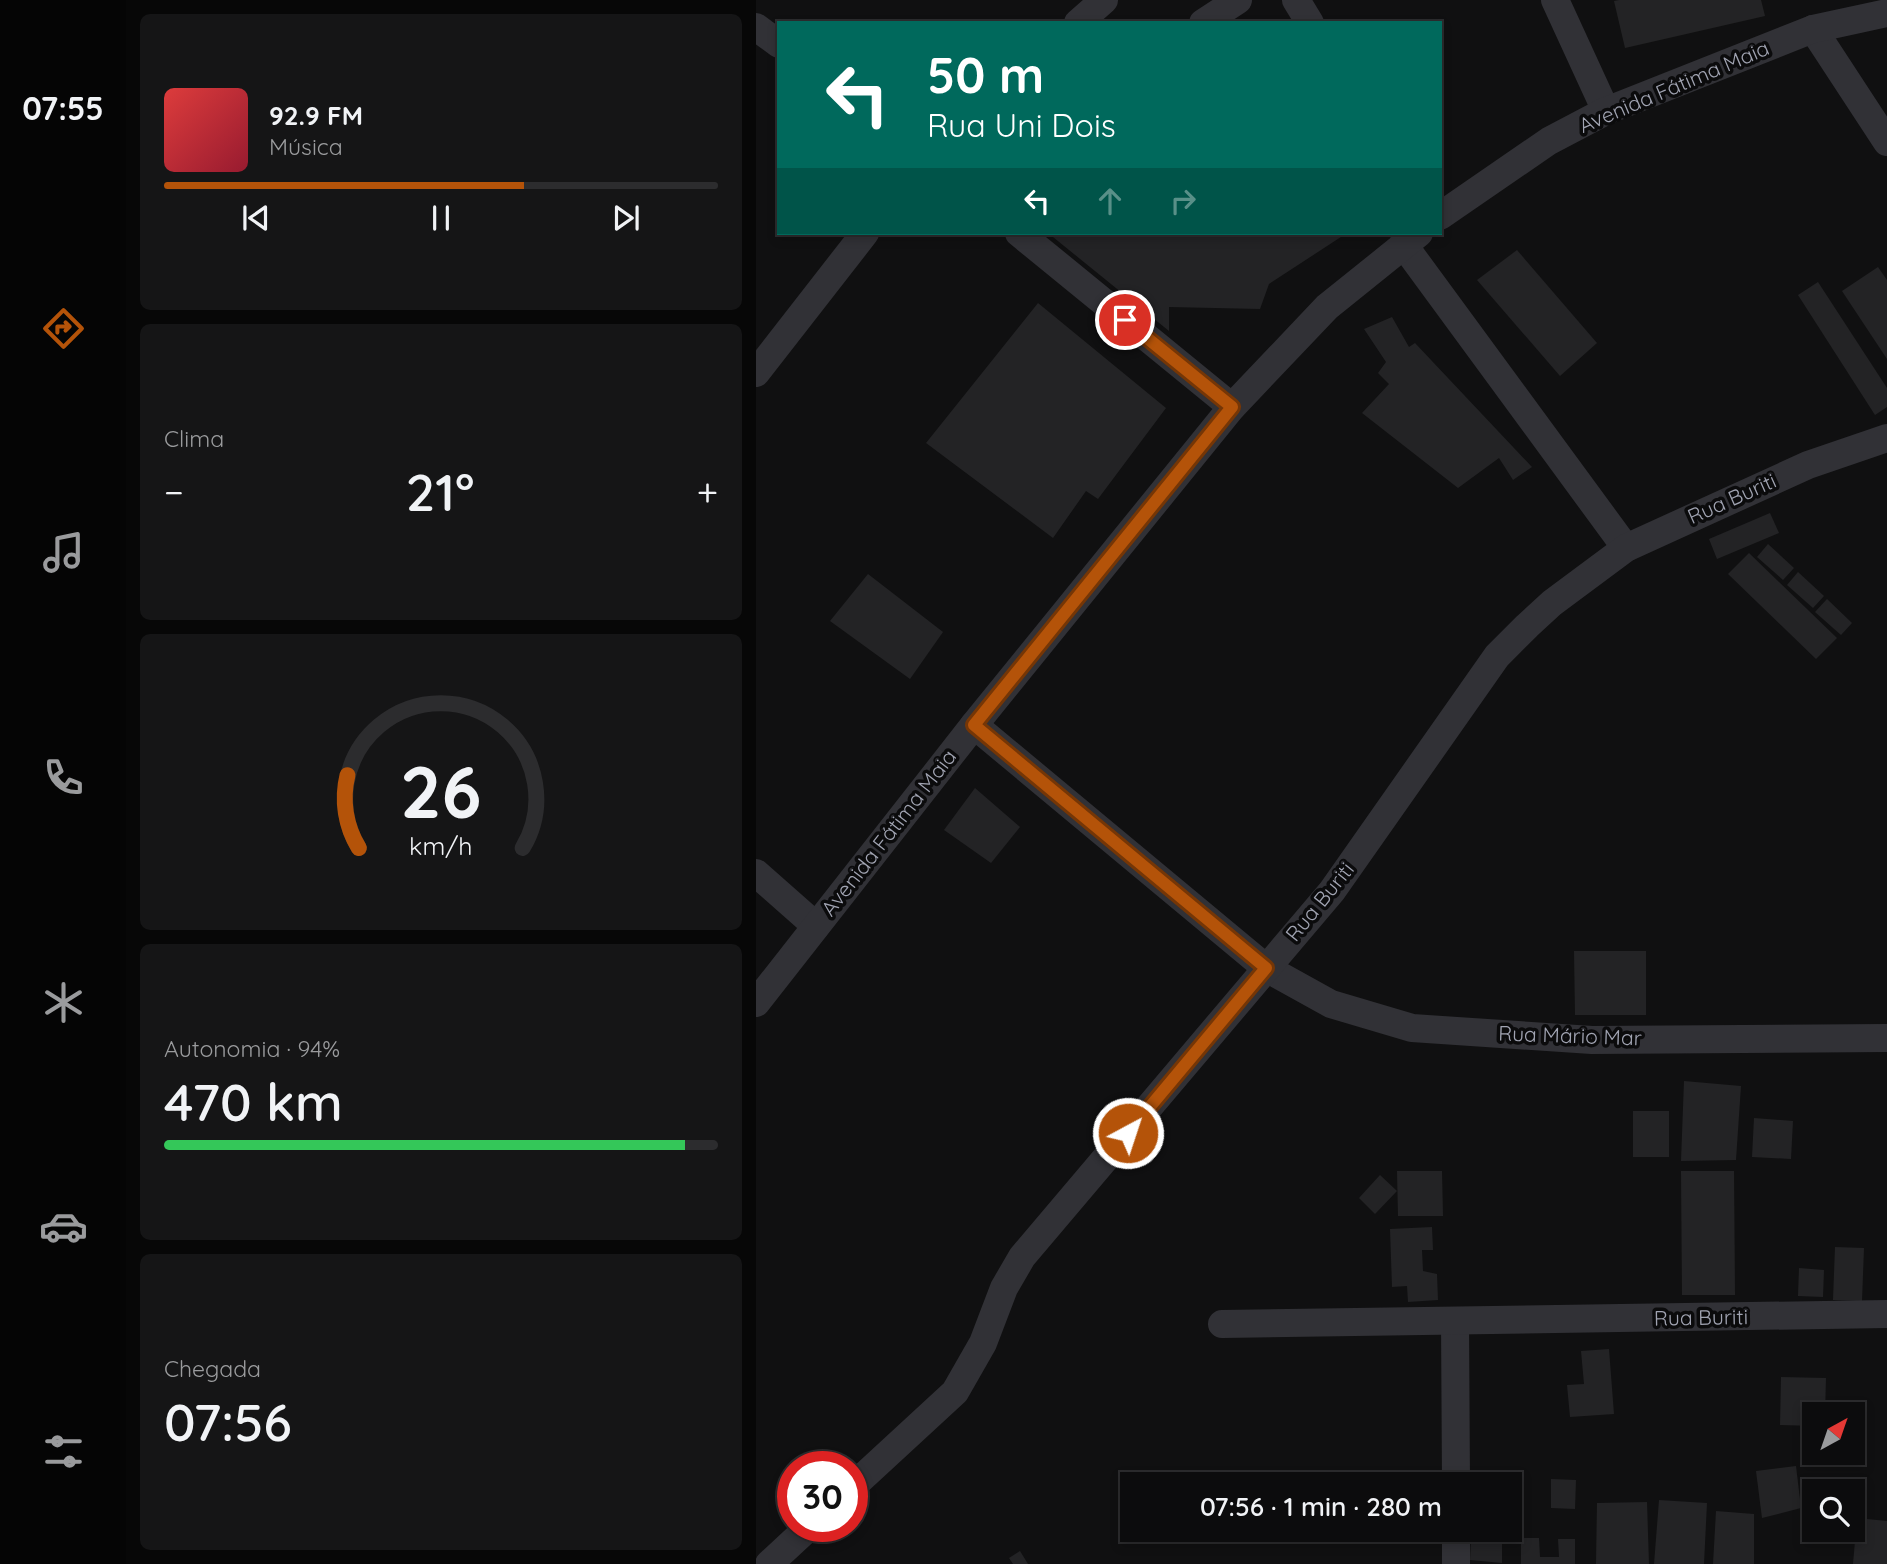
<!DOCTYPE html>
<html lang="pt">
<meta charset="utf-8">
<style>
body{margin:0;font-family:Quicksand,sans-serif;background:#151516;color:#f1f3f6;height:100vh;display:flex;flex-direction:column;font-size:26px;white-space:nowrap}
*{box-sizing:border-box;margin:0}
p{font-size:23px;color:#9a9b9d}
.icon{flex:none;width:38px;height:38px;fill:none;stroke:currentColor;stroke-width:2;stroke-linecap:round;stroke-linejoin:round}
.map{position:relative;flex:1;overflow:hidden}
.details{display:flex;flex-direction:column;gap:14px;padding:14px;background:#070707;width:630px}
.details>*{flex:none}
.banner{position:absolute;left:21px;top:21px;width:665px;height:214px;border-radius:0px;box-shadow:0 4px 10px #0003,0 0 0 2px #2c2c2e;background:#00695c;color:#fff;overflow:hidden}
.needle{width:46px;rotate:40deg}
.controls{position:absolute;left:1046px;top:1402px;display:grid;gap:14px}
.controls a{display:grid;place-items:center;width:63px;height:63px;border-radius:0px;background:#0c0c0d;box-shadow:0 4px 10px #0003,0 0 0 2px #2c2c2e;font-size:35px}
.speed{position:absolute;left:21px;top:1451px;display:flex;gap:14px;font-size:35px;font-weight:700;text-align:center}
.speed>*{display:grid;place-content:center;width:91px;height:91px;border-radius:50%;background:#0c0c0d;box-shadow:0 4px 10px #0003,0 0 0 2px #2c2c2e;line-height:1}
.speed .limit{border:10px solid #d22;background:#fff;color:#111}
.pin{position:absolute;display:grid;place-items:center;width:60px;height:60px;color:#fff;margin:-30px;border:4px solid #fff;border-radius:50%;box-shadow:0 2px 7px #0007}
.me{position:absolute;width:77px;margin:-38px;rotate:40deg;stroke-linejoin:round;filter:drop-shadow(0 0 5px #0008)}
.turn{display:flex;align-items:center;gap:24px;height:147px;padding:0 35px;font-size:32px}
.turn .icon{width:91px;height:91px;stroke-width:2.5}
.turn b{display:block;font-size:49px;line-height:60px}
.lanes{display:flex;align-items:center;height:66px;padding:0 35px;background:#0003;justify-content:center;gap:35px;direction:ltr}
.lanes .off{opacity:.35}
.big{font-size:52px;font-weight:600;line-height:1.1}
.details .widget{flex:1;display:flex;flex-direction:column;justify-content:center;gap:10px;min-width:0;padding:0 24px;border-radius:10px;background:#151516}
.details .dial{align-items:center;gap:0}
.dial svg{height:182px;overflow:visible;fill:none;stroke:#2c2c2e;stroke-width:7;stroke-linecap:round;text-anchor:middle}
.dial text{fill:#f1f3f6;stroke:none}
.song{display:flex;align-items:center;gap:21px}
.cover{width:84px;height:84px;border-radius:10px;background:linear-gradient(135deg,hsl(0 70% 55%),hsl(350 70% 35%))}
.played{height:7px;border-radius:4px;background:linear-gradient(90deg,#b45309 65%,#2c2c2e 65%)}
.keys{display:flex;justify-content:space-around;direction:ltr}
.heat{display:flex;justify-content:space-between;align-items:center;font-size:38px;direction:ltr}
.charge{height:10px;border-radius:5px;background:linear-gradient(90deg,#34c759 94%,#2c2c2e 0)}
.trip{position:absolute;left:364px;top:1472px;width:402px;height:70px;border-radius:0px;background:#0c0c0d;box-shadow:0 4px 10px #0003,0 0 0 2px #2c2c2e;font-weight:600;line-height:70px;text-align:center}
main{display:flex;flex:1;min-height:0}
.tab-bar{display:flex;flex-direction:column;width:126px;justify-content:space-around;align-items:center;background:#050505;color:#9a9b9d}
.tab-bar .icon{width:49px;height:49px}
.tab-bar .selected{color:#b45309}
.tab-bar b{font-size:32px;color:#f1f3f6}
.map>svg:first-child{display:block}
.building{fill:#232325}
.lines{fill:none;stroke-linecap:round;stroke-linejoin:round}
.minor{stroke:#313136;stroke-width:28}
.route-casing{stroke:#753606;stroke-width:18}
.route{stroke:#b45309;stroke-width:12}
.labels{text-anchor:middle;stroke-width:7;stroke-linejoin:round;paint-order:stroke}
.street-label{font-size:21px;fill:#a1a4b2;stroke:#0b0b0c}
</style>
<main>
<nav class="tab-bar">
<b>07:55</b>
<svg class="icon selected" aria-label="directions" viewBox="0 0 24 24"><path d="M12 3l9 9-9 9-9-9zM9 14v-3h6M13 9l2 2-2 2"/></svg>
<svg class="icon" aria-label="music" viewBox="0 0 24 24"><path d="M9 18V5l10-2v13"/><circle cx="6" cy="18" r="3"/><circle cx="16" cy="16" r="3"/></svg>
<svg class="icon" aria-label="phone" viewBox="0 0 24 24"><path d="M5 4h4l2 5-3 2q2 4 5 5l2-3 5 2v4C11 20 4 13 5 4z"/></svg>
<svg class="icon" aria-label="climate" viewBox="0 0 24 24"><path d="M12 3v18M4 7l16 10M4 17L20 7"/></svg>
<svg class="icon" aria-label="car" viewBox="0 0 24 24"><path d="M5 17H2v-5l4-1 3-4h7l3 4 3 1v5h-3M9 17h6M6 11h13"/><circle cx="7" cy="17" r="2"/><circle cx="17" cy="17" r="2"/></svg>
<svg class="icon" aria-label="filters" viewBox="0 0 24 24"><path d="M4 7h16M4 17h16"/><circle cx="9" cy="7" r="2"/><circle cx="15" cy="17" r="2"/></svg>
</nav>
<section class="details">
<div class="widget">
<div class="song"><i class="cover"></i><div><b>92.9 FM</b><p>Música</p></div></div>
<div class="played"></div>
<div class="keys"><svg class="icon" aria-label="previous" viewBox="0 0 24 24"><path d="M18 5L8 12l10 7zM5 5v14"/></svg><svg class="icon" aria-label="pause" viewBox="0 0 24 24"><path d="M8 5v14M16 5v14"/></svg><svg class="icon" aria-label="next" viewBox="0 0 24 24"><path d="M6 5l10 7-10 7zM19 5v14"/></svg></div>
</div>
<div class="widget"><p>Clima</p>
<div class="heat"><a>−</a><b class="big">21°</b><a>+</a></div>
</div>
<div class="widget dial"><svg viewBox="0 0 100 80">
<path d="M14 69A42 42 0 1 1 86 69"/>
<path d="M14 69A42 42 0 0 1 9 37" stroke="#b45309"/>
<text x="50" y="56" font-size="32" font-weight="700">26</text>
<text x="50" y="72" font-size="11">km/h</text>
</svg></div>
<div class="widget"><p>Autonomia · 94%</p><b class="big">470 km</b><div class="charge"></div></div>
<div class="widget"><p>Chegada</p><b class="big">07:56</b></div>
</section>
<div class="map">
<svg width="1131" height="1564" viewBox="0 0 1131 1564">
<rect width="100%" height="100%" fill="#101011"/>
<g class="building">
<polygon points="863,0 1005,0 1009,16 869,48 858,1"/>
<polygon points="292,233 591,233 513,284 504,309 413,307 413,331"/>
<polygon points="761,250 841,343 804,376 721,280"/>
<polygon points="1122,267 1131,280 1131,359 1086,291"/>
<polygon points="1062,282 1131,388 1131,407 1119,415 1042,295"/>
<polygon points="282,303 410,408 342,499 330,491 297,538 170,443"/>
<polygon points="636,317 653,347 659,343 776,467 757,480 743,458 702,488 606,413 633,384 622,373 630,362 608,329"/>
<polygon points="1014,513 1023,533 961,559 953,539"/>
<polygon points="1012,544 1038,568 1027,580 1001,557"/>
<polygon points="993,553 1081,638 1060,659 972,574"/>
<polygon points="1042,572 1068,596 1057,608 1031,585"/>
<polygon points="112,574 187,632 154,679 74,621"/>
<polygon points="1071,599 1096,623 1085,635 1059,612"/>
<polygon points="219,788 264,827 235,863 188,830"/>
<polygon points="818,951 890,951 890,1015 819,1015"/>
<polygon points="928,1081 985,1086 980,1160 925,1161"/>
<rect x="877" y="1111" width="36" height="46"/>
<polygon points="998,1118 1037,1121 1035,1159 996,1157"/>
<polygon points="641,1171 686,1171 687,1216 642,1216"/>
<polygon points="925,1171 978,1171 979,1295 926,1295"/>
<polygon points="624,1175 641,1191 619,1214 603,1198"/>
<polygon points="676,1227 677,1250 666,1250 667,1271 681,1274 682,1300 652,1302 651,1286 636,1287 634,1229"/>
<polygon points="1079,1247 1108,1248 1106,1301 1077,1300"/>
<polygon points="1043,1268 1068,1270 1067,1297 1042,1296"/>
<polygon points="853,1349 858,1414 814,1417 811,1385 828,1384 825,1351"/>
<polygon points="1025,1377 1070,1378 1069,1414 1059,1414 1059,1426 1024,1425"/>
<polygon points="1040,1466 1045,1508 1006,1518 1000,1471"/>
<polygon points="795,1479 820,1480 819,1509 795,1508"/>
<polygon points="903,1500 951,1503 948,1564 898,1564"/>
<polygon points="891,1502 893,1564 840,1564 841,1503"/>
<polygon points="960,1511 998,1514 998,1564 957,1564"/>
<polygon points="1101,1518 1131,1521 1131,1564 1097,1564"/>
<polygon points="715,1538 746,1541 746,1563 714,1560"/>
<polygon points="765,1538 783,1538 784,1557 803,1557 802,1539 819,1539 819,1564 765,1564"/>
<polygon points="264,1551 272,1564 257,1564 253,1558"/>
</g>
<g class="lines">
<g class="minor">
<polyline points="540,0 554,23"/>
<polyline points="799,0 850,111"/>
<polyline points="322,23 348,0"/>
<polyline points="447,23 482,0"/>
<polyline points="0,27 23,44"/>
<polyline points="1057,29 1131,142"/>
<polyline points="684,216 793,141 850,111 1057,29 1131,13"/>
<polyline points="263,233 476,407"/>
<polyline points="647,244 870,548"/>
<polyline points="0,373 109,233"/>
<polyline points="218,725 510,968 575,1004 656,1028 836,1040 1131,1038"/>
<polyline points="0,873 60,926"/>
<polyline points="0,1003 218,725 476,407 571,307 663,233"/>
<polyline points="699,1321 700,1484"/>
<polyline points="466,1324 1131,1314"/>
<polyline points="96,1487 199,1392 227,1343 248,1288 266,1257 576,891 741,656 771,626 796,603 870,548 1052,465 1131,438"/>
<polyline points="700,1530 700,1564"/>
<polyline points="13,1564 54,1526"/>
</g>
</g>
<g class="lines">
<defs>
<polyline id="route" points="369,320 476,407 218,725 510,968 372,1133"/>
</defs>
<use href="#route" class="route-casing"/>
<use href="#route" class="route"/>
</g>
<g class="labels">
<g class="street-label">
<text transform="translate(918 87) rotate(-23)" y="7">Avenida Fátima Maia</text>
<text transform="translate(976 499) rotate(-24)" y="7">Rua Buriti</text>
<text transform="translate(133 833) rotate(-52)" y="7">Avenida Fátima Maia</text>
<text transform="translate(564 902) rotate(-51)" y="7">Rua Buriti</text>
<text transform="translate(814 1036) rotate(2)" y="7">Rua Mário Mar</text>
<text transform="translate(945 1318) rotate(-1)" y="7">Rua Buriti</text>
</g>
</g>
</svg>
<div class="controls">
<a><svg class="needle" viewBox="-14 -14 28 28"><path d="M0-13l5 13h-10z" fill="#e53935"/><path d="M0 13l5-13h-10z" fill="#9a9b9d"/></svg></a>
<a><svg class="icon" aria-label="search" viewBox="0 0 24 24"><circle cx="10" cy="10" r="6"/><path d="M15 15l6 6"/></svg></a>
</div>
<div class="speed"><div class="limit">30</div></div>
<div class="pin" style="left:369px;top:320px;background:#d93025"><svg class="icon" aria-label="arrive" viewBox="0 0 24 24"><path d="M6 21V4h12l-3 4 3 4H6"/></svg></div>
<svg class="me" style="left:372px;top:1133px" viewBox="-20 -20 40 40"><circle r="17" fill="#b45309" stroke="#fff" stroke-width="3"/><path d="M0-11L8 9 0 5-8 9z" fill="#fff"/></svg>
<div class="trip">07:56 · 1 min · 280 m</div>
<div class="banner">
<div class="turn"><svg class="icon" aria-label="left" viewBox="0 0 24 24"><path d="M17 20v-9H6M10 6l-5 5 5 5"/></svg><div><b>50 m</b>Rua Uni Dois</div></div>
<div class="lanes"><svg class="icon" aria-label="left" viewBox="0 0 24 24"><path d="M17 20v-9H6M10 6l-5 5 5 5"/></svg><svg class="icon off" aria-label="ahead" viewBox="0 0 24 24"><path d="M12 20V5M6 11l6-6 6 6"/></svg><svg class="icon off" aria-label="right" viewBox="0 0 24 24"><path d="M7 20v-9h11M14 6l5 5-5 5"/></svg></div>
</div>
</div>
</main>
